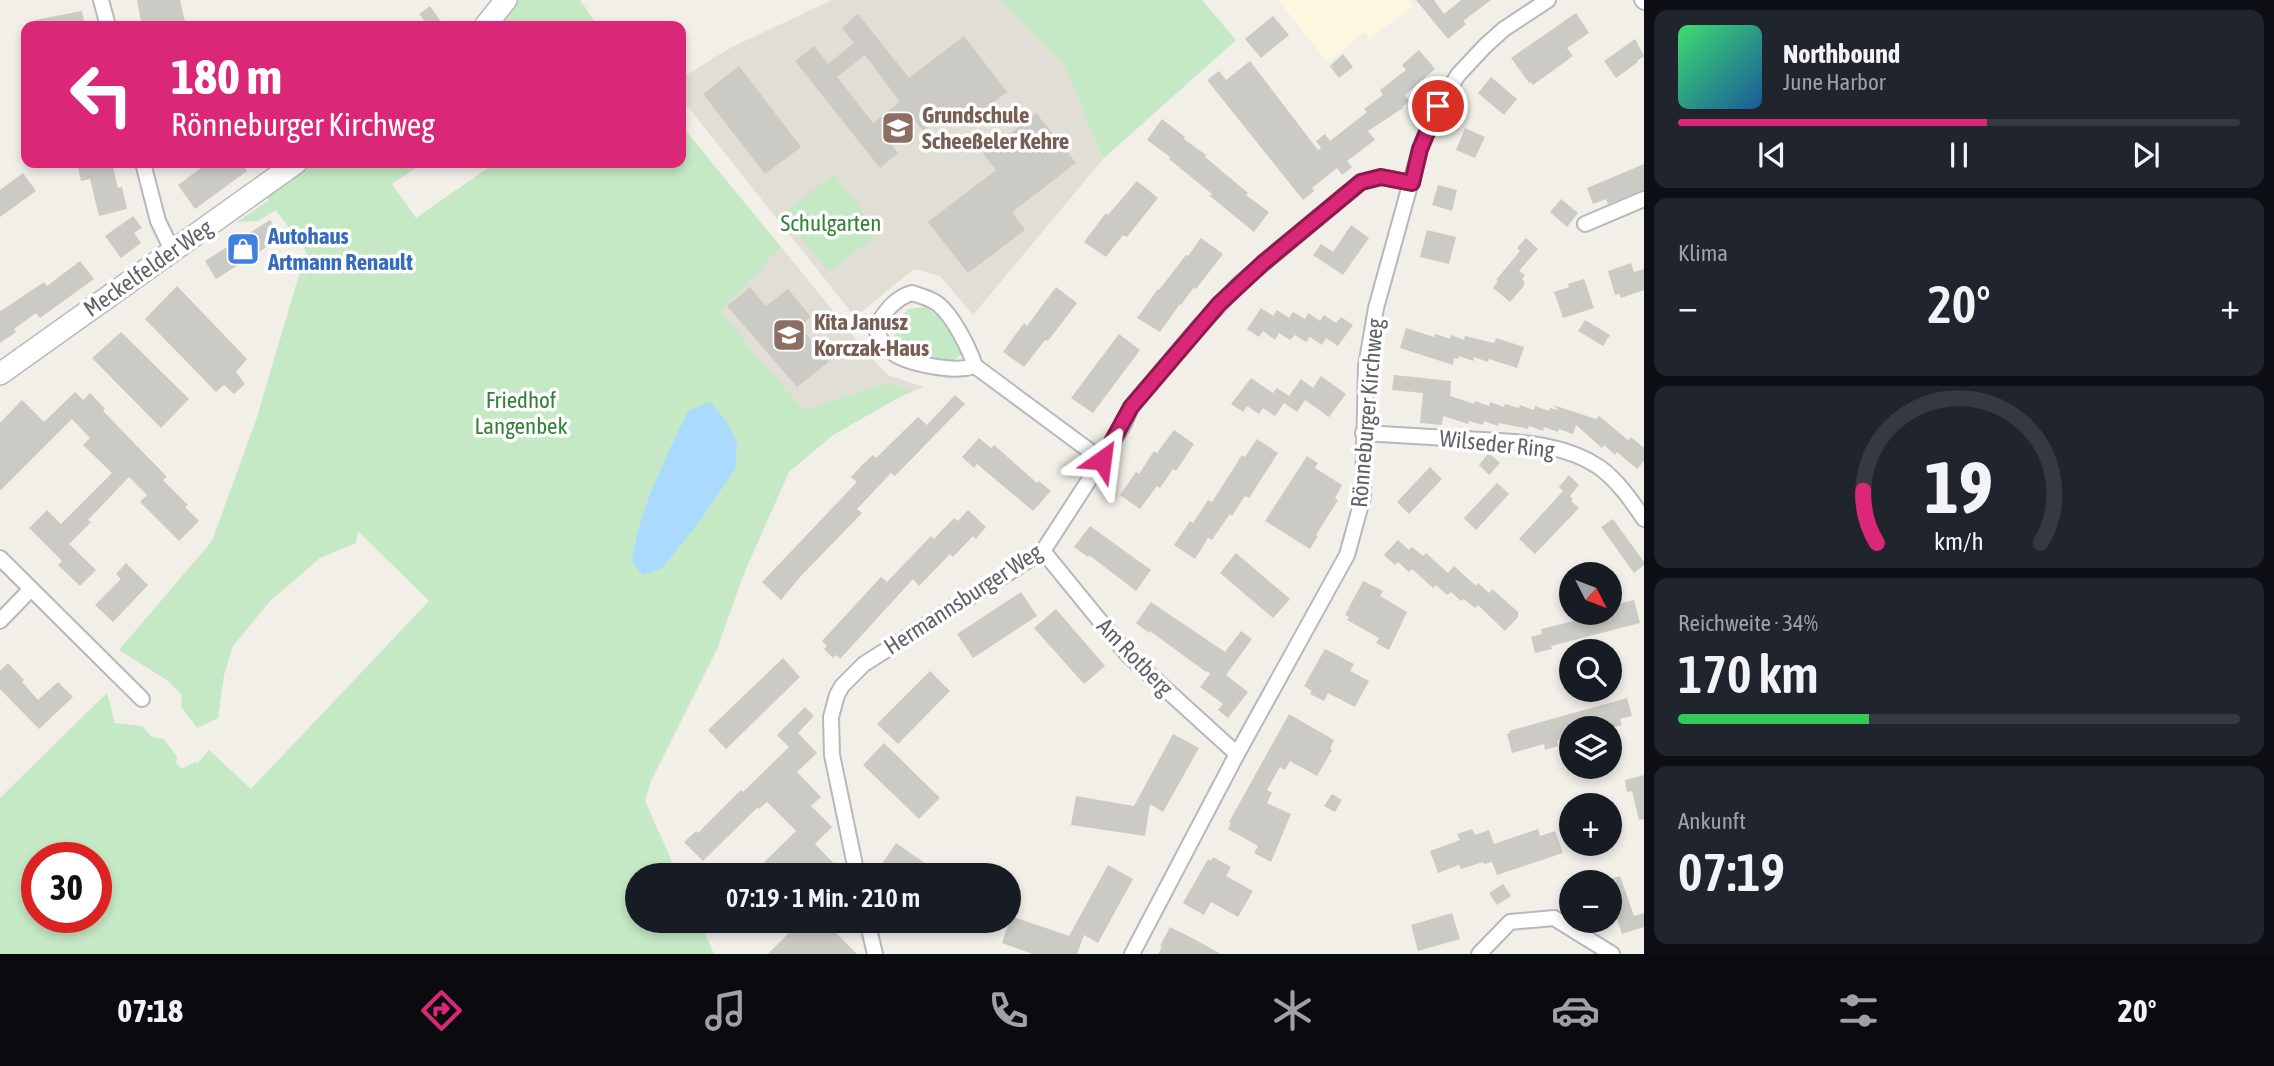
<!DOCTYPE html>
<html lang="de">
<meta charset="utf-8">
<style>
body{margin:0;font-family:"Asap Condensed",sans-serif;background:#20242c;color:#f1f3f6;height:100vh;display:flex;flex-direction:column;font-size:26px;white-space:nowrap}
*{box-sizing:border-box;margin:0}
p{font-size:23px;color:#9ea1a6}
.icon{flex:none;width:38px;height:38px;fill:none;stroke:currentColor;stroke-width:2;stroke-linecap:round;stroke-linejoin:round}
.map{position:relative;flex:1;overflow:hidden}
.details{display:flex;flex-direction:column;gap:10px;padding:10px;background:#0d0f14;width:630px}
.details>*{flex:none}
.banner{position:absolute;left:21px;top:21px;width:665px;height:147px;border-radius:14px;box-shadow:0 4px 10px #0003;background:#db2777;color:#fff;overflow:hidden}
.needle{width:46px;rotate:132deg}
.buttons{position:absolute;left:1559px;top:562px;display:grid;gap:14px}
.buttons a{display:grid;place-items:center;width:63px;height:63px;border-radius:50%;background:#171b24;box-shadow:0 4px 10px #0003;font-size:35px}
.speed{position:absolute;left:21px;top:842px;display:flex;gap:14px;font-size:35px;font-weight:700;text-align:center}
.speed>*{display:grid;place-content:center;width:91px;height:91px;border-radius:50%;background:#171b24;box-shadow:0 4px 10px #0003;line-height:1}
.speed .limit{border:10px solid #d22;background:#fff;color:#111}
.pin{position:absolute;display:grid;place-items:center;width:60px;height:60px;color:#fff;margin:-30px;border:4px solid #fff;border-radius:50%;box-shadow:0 2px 7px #0007}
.me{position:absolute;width:77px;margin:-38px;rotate:31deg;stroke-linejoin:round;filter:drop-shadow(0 0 5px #0008)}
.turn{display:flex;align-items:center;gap:24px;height:147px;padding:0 35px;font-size:32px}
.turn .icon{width:91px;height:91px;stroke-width:2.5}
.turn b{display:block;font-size:49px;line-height:60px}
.big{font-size:52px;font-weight:600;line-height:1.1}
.details .widget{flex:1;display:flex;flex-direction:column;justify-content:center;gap:10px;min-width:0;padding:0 24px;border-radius:14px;background:#20242c}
.details .dial{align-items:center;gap:0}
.dial svg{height:182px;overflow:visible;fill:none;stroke:#363941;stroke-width:7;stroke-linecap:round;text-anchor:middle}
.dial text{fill:#f1f3f6;stroke:none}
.song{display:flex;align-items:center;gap:21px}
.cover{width:84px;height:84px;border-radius:10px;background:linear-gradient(135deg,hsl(140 70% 55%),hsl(210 70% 35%))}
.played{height:7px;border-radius:4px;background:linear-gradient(90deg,#db2777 55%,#363941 55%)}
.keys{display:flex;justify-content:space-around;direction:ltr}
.heat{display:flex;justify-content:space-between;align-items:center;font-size:38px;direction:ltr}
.charge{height:10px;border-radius:5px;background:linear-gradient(90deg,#34c759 34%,#363941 0)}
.trip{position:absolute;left:625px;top:863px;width:396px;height:70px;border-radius:35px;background:#171b24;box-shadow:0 4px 10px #0003;font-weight:600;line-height:70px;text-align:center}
.menu{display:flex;height:112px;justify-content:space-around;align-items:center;background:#090b0e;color:#9ea1a6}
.menu .icon{width:49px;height:49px}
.menu .on{color:#db2777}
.menu b{font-size:32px;color:#f1f3f6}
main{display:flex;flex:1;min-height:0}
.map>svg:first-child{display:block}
.commercial{fill:#fef7e0}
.education{fill:#e1ded6}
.green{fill:#c5e8c5;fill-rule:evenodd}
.water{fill:#aadaff}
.building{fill:#cccac5;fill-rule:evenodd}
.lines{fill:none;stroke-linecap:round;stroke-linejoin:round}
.street-casing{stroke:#b5b8bc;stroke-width:18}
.secondary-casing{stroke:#b6babf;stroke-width:24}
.street{stroke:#fff;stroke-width:14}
.secondary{stroke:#fff;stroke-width:21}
.route-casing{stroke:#8e194d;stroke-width:18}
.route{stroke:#db2777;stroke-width:12}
.labels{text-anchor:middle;stroke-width:7;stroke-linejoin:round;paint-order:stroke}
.education-label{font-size:23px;font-weight:bold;fill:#785e54;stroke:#fff;text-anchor:start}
.park-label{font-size:23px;fill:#348238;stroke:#fff}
.shop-label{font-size:23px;font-weight:bold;fill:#366cbe;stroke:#fff;text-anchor:start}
.street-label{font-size:23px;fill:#5f6368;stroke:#fff}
</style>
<main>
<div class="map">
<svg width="1644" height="954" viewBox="0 0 1644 954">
<rect width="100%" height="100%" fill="#f1efe8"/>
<polygon class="commercial" points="1278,0 1408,0 1413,6 1370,39 1364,32 1328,63"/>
<g class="education">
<polygon points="832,0 1000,0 1065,67 1103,159 973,315 940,276 914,269 855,317 681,98 681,78 732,47"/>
<polygon points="781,247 866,351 872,352 872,358 888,375 924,387 806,436 712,320"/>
</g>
<g class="green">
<polygon points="512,0 580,0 598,26 472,26 484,15"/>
<polygon points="1000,0 1202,0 1236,40 1103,159 1065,67"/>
<path d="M 681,125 L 781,247 L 721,311 L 756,356 L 804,410 L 887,383 L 912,390 L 833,435 L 789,472 L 745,571 L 717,649 L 651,781 L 645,801 L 678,875 L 637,875 L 637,920 L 699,921 L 714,954 L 0,954 L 0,798 L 107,693 L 115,723 L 142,726 L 152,737 L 164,739 L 177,757 L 176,763 L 182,769 L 195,762 L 198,763 L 209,750 L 251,789 L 429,601 L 358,531 L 356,543 L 320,558 L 270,601 L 233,646 L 224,675 L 218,718 L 197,728 L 181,707 L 182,695 L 168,681 L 119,650 L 212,541 L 257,417 L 306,251 L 276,210 L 258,221 L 237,222 L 269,200 L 266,195 L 310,163 L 423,163 L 392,184 L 416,218 L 495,163 L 681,163 ZM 37,858 L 96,858 L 96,917 L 37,917 Z"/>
<polygon points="834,174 879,233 829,272 783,214"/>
<polygon points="926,307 940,318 964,353 953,361 906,352 894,340 896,321 909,309"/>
</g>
<path class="water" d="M 710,402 L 726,421 L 737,443 L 735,469 L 696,526 L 662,568 L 643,575 L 632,562 C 638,511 666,458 688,411 Z"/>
<g class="building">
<polygon points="137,0 180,0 186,26 142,26"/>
<polygon points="1416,0 1434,0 1444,14 1461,0 1491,0 1463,21 1466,24 1448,39"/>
<polygon points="430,6 444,26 428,26 419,14"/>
<polygon points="82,11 85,26 35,26 35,20"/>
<polygon points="1576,13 1589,33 1567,48 1573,56 1533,85 1531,82 1530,84 1511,58"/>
<path d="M 858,14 L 909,78 L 964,36 L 1007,92 L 965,124 L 952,108 L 923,131 L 910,114 L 884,135 L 898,153 L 880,168 L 795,61 L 814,46 L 828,64 L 854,43 L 842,28 ZM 865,55 L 900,102 L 873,123 L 837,77 Z"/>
<polygon points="1273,16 1289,35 1261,58 1245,39"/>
<polygon points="1635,39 1644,56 1637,61 1638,62 1616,78 1604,61"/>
<polygon points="1419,50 1435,69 1405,95 1409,101 1402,107 1403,108 1368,131 1375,140 1347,161 1352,167 1342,175 1337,168 1312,188 1314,191 1303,200 1207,80 1219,71 1226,80 1250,61 1318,150 1321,148 1316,141 1325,134 1330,141 1367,112 1364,109 1383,95 1380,90 1406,70 1402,65"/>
<polygon points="1343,54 1353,67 1339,78 1330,66"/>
<polygon points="739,66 801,147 765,174 703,94"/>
<polygon points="1491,77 1517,99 1504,115 1478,93"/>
<polygon points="1036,113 1076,163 1012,212 1025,230 968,273 928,222 996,170 983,154"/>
<polygon points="1162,119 1185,137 1184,139 1206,155 1205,157 1248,193 1246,195 1269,212 1254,232 1210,196 1212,194 1169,159 1170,157 1147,140"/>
<polygon points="1465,128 1485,137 1475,158 1456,150"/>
<polygon points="77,163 112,163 118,188 122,187 127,209 99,216 90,179 81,181"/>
<polygon points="197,163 241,163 247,171 195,209 178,185 201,168"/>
<polygon points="1644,164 1644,190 1608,204 1606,199 1593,204 1587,188"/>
<polygon points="23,173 36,191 0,217 0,190"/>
<polygon points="1137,181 1158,198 1127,237 1123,235 1106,257 1084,242 1106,213 1108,215"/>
<polygon points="1438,185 1457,190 1452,211 1432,205"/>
<polygon points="1561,199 1578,213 1567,227 1550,212"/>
<polygon points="133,216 142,228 134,233 141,243 121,258 105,236"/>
<polygon points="270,220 281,238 216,279 205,261"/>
<polygon points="1351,225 1369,238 1343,275 1313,255 1321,244 1333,252"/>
<polygon points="1427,230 1456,237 1449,264 1420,257"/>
<polygon points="1201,238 1223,254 1196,289 1194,287 1181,305 1180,304 1160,332 1137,318 1158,289 1159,290 1186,255 1188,256"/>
<polygon points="1526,238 1538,249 1519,271 1525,275 1522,279 1524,281 1524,286 1510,302 1493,288 1498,281 1496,280 1520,251 1517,248"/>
<polygon points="80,261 94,279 40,318 36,313 14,329 16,332 0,343 0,310 1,311 44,282 47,286"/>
<polygon points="1631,263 1634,272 1644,269 1644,290 1621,298 1619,294 1615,295 1608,271"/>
<polygon points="1584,279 1594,308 1563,318 1554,292 1569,287 1568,284"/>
<polygon points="177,286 247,359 236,372 245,384 234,394 224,385 216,392 145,319"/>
<polygon points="750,287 766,306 788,289 811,317 800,326 829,362 797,387 727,306"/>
<polygon points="1056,287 1077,303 1048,341 1045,340 1024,367 1003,352 1024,323 1027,326"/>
<polygon points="1261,308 1273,316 1277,310 1289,318 1293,312 1305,319 1308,313 1320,321 1324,315 1336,323 1341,317 1353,325 1338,346 1326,338 1322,345 1310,337 1306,342 1295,335 1290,340 1279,333 1275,340 1263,331 1259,337 1247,329"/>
<polygon points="1585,320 1610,335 1603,346 1578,331"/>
<polygon points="1406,328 1434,337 1435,334 1450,339 1451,335 1464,340 1465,336 1494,343 1496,338 1524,347 1517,368 1489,359 1488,362 1474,357 1473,361 1459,356 1458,359 1454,358 1453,365 1400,348"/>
<polygon points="121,332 189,399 161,428 92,358"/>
<polygon points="1119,334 1140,350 1093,413 1071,398"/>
<polygon points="1394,375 1451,381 1450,396 1474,404 1475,401 1489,406 1490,402 1504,407 1505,404 1519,408 1520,405 1534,410 1535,406 1549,411 1550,408 1559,410 1553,405 1596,419 1599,416 1628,440 1631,437 1644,448 1644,461 1637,469 1617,452 1615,455 1604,445 1602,448 1576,425 1573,434 1559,429 1558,432 1544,427 1543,431 1529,426 1528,429 1499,423 1498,426 1484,421 1483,425 1469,421 1468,424 1443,416 1442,425 1420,423 1423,393 1392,390"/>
<polygon points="1321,376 1346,394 1329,417 1305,400 1297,412 1284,403 1287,399 1275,416 1263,408 1259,414 1247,406 1243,412 1231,404 1251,378 1273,393 1277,388 1289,396 1301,379 1313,388"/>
<polygon points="75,392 83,400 90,393 105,409 103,411 167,477 163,480 188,505 185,507 199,521 179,541 140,502 147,495 129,477 88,520 91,522 69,544 96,570 80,586 58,565 62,561 29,528 47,510 61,524 112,473 83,445 90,438 72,419 0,491 0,423 22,400 44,422"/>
<polygon points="955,395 965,404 895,476 891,473 857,509 862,513 801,576 781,600 762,582 857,482 851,477 862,465 873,455 876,458 918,417 927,425"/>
<polygon points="1174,430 1194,444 1176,471 1173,469 1160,488 1157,486 1140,509 1120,495 1136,472 1139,474 1154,451 1157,453"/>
<polygon points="979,438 991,448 994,445 1037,483 1039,481 1051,491 1033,511 977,464 974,468 962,457"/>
<polygon points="1257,439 1278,453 1249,498 1245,496 1232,516 1230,514 1212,540 1208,538 1195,559 1174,545 1190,521 1193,523 1208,500 1212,502 1242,455 1245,457"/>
<polygon points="1489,453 1500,463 1489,475 1479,465"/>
<polygon points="1307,456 1318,463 1315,468 1342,485 1335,498 1338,500 1316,535 1318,536 1310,549 1265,521"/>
<polygon points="1430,467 1442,479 1409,514 1397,502"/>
<polygon points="1569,475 1579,485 1570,496 1573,499 1571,501 1579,508 1535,554 1519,539 1563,491 1559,487"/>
<polygon points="1497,483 1509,494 1476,530 1464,518"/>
<polygon points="968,510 986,527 976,539 973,536 953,557 950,554 919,586 913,579 840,659 836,655 833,658 824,649 827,646 822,641 881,577 887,582 931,536 934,539 954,518 958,521"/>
<polygon points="1613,519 1644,562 1644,565 1634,573 1601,527"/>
<polygon points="1090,526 1151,570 1136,591 1089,555 1088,557 1074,547"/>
<polygon points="1398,540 1409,550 1412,547 1423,556 1426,553 1448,573 1454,566 1476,586 1478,583 1489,593 1492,589 1518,612 1518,617 1505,631 1478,605 1475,608 1464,599 1461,601 1451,592 1447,595 1436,585 1433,588 1412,569 1409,572 1398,562 1395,565 1384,555"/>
<polygon points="1236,553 1290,599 1273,618 1220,573"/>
<polygon points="126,563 148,585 113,622 95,605 121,579 116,574"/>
<polygon points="1363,581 1383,591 1380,596 1407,612 1389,650 1376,643 1379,638 1347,620 1349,617 1345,615"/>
<polygon points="1021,592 1037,616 973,658 957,634"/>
<polygon points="1634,600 1640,623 1551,646 1552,649 1535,653 1531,637 1542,634 1541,629 1594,616 1593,612 1610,612 1610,606"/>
<polygon points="1151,602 1225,652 1241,631 1252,639 1226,675 1248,692 1228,718 1218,710 1223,704 1200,687 1210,674 1208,671 1206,672 1150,631 1149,633 1136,623"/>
<polygon points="1056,609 1105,666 1084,684 1034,628"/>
<polygon points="1325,649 1354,664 1350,671 1369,681 1355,707 1328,693 1324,701 1310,694 1312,691 1304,686"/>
<polygon points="783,658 800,677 726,749 708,730"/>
<polygon points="8,663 24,680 22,682 38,700 58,682 73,697 39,729 0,689 0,671"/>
<polygon points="930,671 950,691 898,744 877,724"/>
<polygon points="1627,698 1632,716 1620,719 1622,725 1610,728 1572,728 1572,735 1557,741 1558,746 1545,750 1544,744 1512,753 1507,734 1510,733 1509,731"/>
<polygon points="805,707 814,716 798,733 817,753 797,772 821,797 811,806 832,827 815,844 845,875 751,875 796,831 767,802 759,809 758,807 703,861 684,842 696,831 698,833 741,790 743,792 789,747 777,735"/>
<polygon points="1289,714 1334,740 1330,749 1332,750 1317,776 1290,761 1285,770 1280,767 1267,790 1272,793 1267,803 1291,814 1271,862 1254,853 1258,846 1228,829 1231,823 1229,822"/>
<polygon points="1173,734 1199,748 1163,812 1150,804 1145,836 1071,825 1076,796 1134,806"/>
<polygon points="884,743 940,798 919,819 863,765"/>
<polygon points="1644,775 1644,819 1639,820 1632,791 1627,792 1625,780"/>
<polygon points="1332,794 1342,800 1335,812 1324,806"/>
<polygon points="1472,829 1475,835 1489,830 1494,844 1538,829 1540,836 1555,831 1563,853 1497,875 1492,862 1484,864 1483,862 1461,869 1459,865 1438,873 1430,851 1460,840 1457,834"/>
<polygon points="896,843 942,875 890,875 879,868"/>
<polygon points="1213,857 1231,867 1226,876 1253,891 1238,917 1211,902 1204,915 1183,903 1208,859 1211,861"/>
<polygon points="1108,865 1133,879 1098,943 1084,935 1077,954 1033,954 1002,943 1011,916 1069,936"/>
<polygon points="1620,876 1634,916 1644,913 1644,927 1622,934 1610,898 1610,879"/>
<polygon points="1503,884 1511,896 1497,905 1489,893"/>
<polygon points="1452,913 1460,939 1418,951 1411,925"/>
<polygon points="802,920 836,920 830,927 857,954 768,954"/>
<polygon points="1170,927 1192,938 1221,954 1158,954 1162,947 1160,946"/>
</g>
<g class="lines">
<defs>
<g id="street">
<polyline points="101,0 108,26"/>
<polyline points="1642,0 1644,2"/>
<polyline points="143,163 158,221 172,250"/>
<polyline points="1585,224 1644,199"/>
<path d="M 975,366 C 962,370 951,369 937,367 C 910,363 885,357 876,329 C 883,313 895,298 912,293 C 921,296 930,298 938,304 C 953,316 969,348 975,366 L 1102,460"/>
<path d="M 1363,433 C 1397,435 1431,437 1465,439 C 1510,442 1560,441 1599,467 C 1618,481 1631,500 1644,519"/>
<polyline points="1043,551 1127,654 1237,754"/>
<polyline points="0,558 142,699"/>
<polyline points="0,621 31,589"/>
<polyline points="857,875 832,755 831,717 837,695 842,686 864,664 1043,551 1102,460 1124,424 1131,407 1196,330 1239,284 1361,182 1381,177 1412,183"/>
<polyline points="867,920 875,954"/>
<polyline points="1132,954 1237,754 1347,555 1363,497 1366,366 1376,308 1420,149 1435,112 1458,75 1485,46 1504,29 1548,0"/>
<polyline points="1479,954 1510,922 1554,918 1612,954"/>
</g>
<g id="secondary">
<polyline points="485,26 506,0"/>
<polyline points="0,374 296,163"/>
</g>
</defs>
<use href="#street" class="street-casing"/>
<use href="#secondary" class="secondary-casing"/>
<use href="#street" class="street"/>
<use href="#secondary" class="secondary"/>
</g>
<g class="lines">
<defs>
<polyline id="route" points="1102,460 1131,407 1219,304 1263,263 1361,182 1381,177 1412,183 1420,149 1438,106"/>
</defs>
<use href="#route" class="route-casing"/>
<use href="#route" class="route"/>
</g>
<defs>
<symbol id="school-square" viewBox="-11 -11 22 22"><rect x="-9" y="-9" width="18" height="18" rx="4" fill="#8d6e63" stroke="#fff"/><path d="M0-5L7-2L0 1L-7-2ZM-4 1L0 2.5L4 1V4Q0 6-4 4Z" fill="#fff"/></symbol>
<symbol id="shop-square" viewBox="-11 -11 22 22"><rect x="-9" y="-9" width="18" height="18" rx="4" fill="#3f7fe0" stroke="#fff"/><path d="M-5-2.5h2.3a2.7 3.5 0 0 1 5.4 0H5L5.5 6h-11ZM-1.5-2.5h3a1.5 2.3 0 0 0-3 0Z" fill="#fff"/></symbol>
</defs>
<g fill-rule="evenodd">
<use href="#school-square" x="879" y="109" width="38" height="38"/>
<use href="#shop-square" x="224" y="230" width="38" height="38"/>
<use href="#school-square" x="770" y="316" width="38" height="38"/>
</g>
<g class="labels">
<g class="education-label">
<text x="922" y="123">Grundschule<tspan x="922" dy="26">Scheeßeler Kehre</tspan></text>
<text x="814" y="330">Kita Janusz<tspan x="814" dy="26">Korczak-Haus</tspan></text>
</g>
<g class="park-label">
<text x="831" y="231">Schulgarten</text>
<text x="521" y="408">Friedhof<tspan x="521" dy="26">Langenbek</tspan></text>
</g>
<g class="shop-label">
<text x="268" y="244">Autohaus<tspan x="268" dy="26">Artmann Renault</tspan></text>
</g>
<g class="street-label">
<text transform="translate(148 268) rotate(-35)" y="8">Meckelfelder Weg</text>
<text transform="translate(1367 413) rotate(-85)" y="8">Rönneburger Kirchweg</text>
<text transform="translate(1497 444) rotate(6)" y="8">Wilseder Ring</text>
<text transform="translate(963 599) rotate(-33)" y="8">Hermannsburger Weg</text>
<text transform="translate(1135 657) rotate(46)" y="8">Am Rotberg</text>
</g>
</g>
</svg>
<div class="buttons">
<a><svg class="needle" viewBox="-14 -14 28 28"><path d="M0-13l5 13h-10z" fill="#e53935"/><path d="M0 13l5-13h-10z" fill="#9ea1a6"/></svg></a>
<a><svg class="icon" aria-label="search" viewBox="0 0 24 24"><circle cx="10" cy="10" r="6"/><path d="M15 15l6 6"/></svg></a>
<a><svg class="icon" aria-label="layers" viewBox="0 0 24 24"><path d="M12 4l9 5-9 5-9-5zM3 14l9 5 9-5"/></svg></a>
<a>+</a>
<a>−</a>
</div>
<div class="speed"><div class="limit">30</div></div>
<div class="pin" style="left:1438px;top:106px;background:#d93025"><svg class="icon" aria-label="arrive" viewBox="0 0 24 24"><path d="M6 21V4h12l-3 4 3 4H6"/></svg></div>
<svg class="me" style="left:1102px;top:460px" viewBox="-20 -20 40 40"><path d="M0-17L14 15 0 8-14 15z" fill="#db2777" stroke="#fff" stroke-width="4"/></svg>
<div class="trip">07:19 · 1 Min. · 210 m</div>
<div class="banner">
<div class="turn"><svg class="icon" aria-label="left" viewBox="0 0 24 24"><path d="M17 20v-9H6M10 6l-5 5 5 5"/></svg><div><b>180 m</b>Rönneburger Kirchweg</div></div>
</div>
</div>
<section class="details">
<div class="widget">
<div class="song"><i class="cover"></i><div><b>Northbound</b><p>June Harbor</p></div></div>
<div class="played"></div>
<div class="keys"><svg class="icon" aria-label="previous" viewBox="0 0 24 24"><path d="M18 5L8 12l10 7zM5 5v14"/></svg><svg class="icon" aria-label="pause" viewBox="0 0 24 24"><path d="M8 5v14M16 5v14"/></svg><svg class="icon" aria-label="next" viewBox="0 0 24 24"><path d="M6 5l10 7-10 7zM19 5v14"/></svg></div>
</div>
<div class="widget"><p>Klima</p>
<div class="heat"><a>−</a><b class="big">20°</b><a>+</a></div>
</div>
<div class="widget dial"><svg viewBox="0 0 100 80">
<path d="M14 69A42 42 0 1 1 86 69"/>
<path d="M14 69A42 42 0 0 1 8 46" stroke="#db2777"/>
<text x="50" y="56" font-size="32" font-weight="700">19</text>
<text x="50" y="72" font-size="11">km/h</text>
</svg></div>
<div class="widget"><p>Reichweite · 34%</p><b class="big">170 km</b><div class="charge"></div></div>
<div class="widget"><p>Ankunft</p><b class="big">07:19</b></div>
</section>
</main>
<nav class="menu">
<b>07:18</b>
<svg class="icon on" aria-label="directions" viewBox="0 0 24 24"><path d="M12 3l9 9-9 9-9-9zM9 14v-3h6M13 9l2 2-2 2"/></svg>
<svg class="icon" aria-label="music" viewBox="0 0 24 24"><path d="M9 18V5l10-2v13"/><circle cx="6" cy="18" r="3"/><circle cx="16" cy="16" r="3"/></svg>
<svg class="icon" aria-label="phone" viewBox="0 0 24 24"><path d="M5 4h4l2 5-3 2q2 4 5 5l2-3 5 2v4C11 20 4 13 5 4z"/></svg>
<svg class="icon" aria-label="climate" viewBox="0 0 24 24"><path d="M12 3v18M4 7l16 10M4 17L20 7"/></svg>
<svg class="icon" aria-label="car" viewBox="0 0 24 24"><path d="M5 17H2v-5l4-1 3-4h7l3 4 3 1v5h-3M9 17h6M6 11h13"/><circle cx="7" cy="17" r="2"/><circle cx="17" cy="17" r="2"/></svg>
<svg class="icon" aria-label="filters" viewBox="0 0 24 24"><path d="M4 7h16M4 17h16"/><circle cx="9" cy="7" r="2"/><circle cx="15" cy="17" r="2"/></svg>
<b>20°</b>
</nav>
